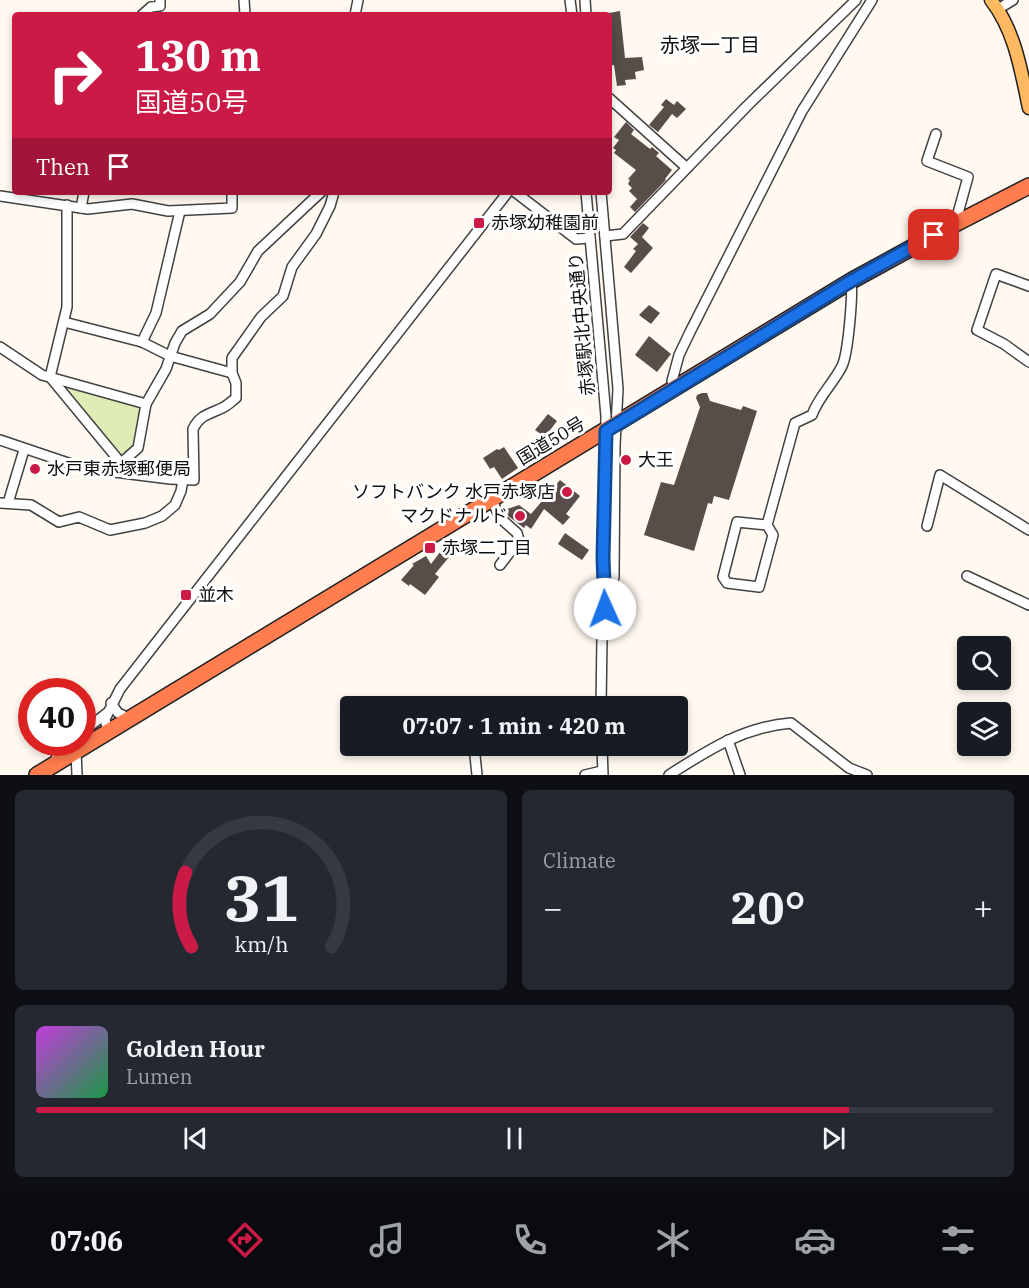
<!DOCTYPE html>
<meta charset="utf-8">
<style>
body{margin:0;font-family:"IBM Plex Serif","Noto Sans JP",serif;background:#242831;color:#f1f3f6;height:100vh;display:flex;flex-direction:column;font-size:22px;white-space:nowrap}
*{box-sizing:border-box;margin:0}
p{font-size:20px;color:#9ea1a6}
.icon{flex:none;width:33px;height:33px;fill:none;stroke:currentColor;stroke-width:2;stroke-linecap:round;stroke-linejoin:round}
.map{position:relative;height:775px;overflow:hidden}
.drawer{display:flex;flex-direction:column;gap:15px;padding:15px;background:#0d0f14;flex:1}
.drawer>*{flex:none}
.hud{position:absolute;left:12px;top:12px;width:600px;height:183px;border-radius:6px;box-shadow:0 3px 9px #0003;background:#cb1a46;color:#fff;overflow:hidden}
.fabs{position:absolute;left:957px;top:636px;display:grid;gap:12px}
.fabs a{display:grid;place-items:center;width:54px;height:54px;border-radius:6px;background:#171b24;box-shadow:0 3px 9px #0003;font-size:30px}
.speed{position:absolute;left:18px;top:678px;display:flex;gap:12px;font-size:30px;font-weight:700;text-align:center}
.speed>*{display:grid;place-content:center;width:78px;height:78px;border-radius:50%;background:#171b24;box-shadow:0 3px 9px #0003;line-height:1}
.speed .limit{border:9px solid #d22;background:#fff;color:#111}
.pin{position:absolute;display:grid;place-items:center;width:51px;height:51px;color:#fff;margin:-26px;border-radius:12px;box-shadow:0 3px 9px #0006}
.me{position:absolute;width:66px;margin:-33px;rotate:358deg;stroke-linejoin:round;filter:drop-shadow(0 0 4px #0008)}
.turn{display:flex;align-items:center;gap:21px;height:126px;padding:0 24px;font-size:27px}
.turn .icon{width:78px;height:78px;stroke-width:2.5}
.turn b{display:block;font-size:42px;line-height:51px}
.then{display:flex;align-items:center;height:57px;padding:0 24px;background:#0003;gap:12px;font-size:22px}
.big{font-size:45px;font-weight:800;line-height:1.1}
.drawer .card{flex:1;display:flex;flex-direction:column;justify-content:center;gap:9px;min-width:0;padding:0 21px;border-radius:9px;background:#242831}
.drawer .dial{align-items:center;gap:0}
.dial svg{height:156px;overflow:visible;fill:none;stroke:#363941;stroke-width:7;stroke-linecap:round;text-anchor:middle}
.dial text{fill:#f1f3f6;stroke:none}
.song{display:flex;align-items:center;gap:18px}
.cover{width:72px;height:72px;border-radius:9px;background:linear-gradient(135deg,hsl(290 70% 55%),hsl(140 70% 35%))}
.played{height:6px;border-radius:3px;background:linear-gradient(90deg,#cb1a46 85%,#363941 85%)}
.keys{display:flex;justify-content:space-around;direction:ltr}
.heat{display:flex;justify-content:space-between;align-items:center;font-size:33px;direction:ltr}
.drawer .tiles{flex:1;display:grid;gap:15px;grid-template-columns:1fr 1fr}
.card:last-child{grid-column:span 2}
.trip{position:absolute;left:340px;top:696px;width:348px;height:60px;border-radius:6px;background:#171b24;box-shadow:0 3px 9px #0003;font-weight:800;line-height:60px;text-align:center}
.tabs{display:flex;height:96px;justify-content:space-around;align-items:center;background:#090b0e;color:#9ea1a6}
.tabs .icon{width:42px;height:42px}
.tabs .on{color:#cb1a46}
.tabs b{font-size:27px;color:#f1f3f6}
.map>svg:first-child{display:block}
.green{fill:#deedb6}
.building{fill:#594d4a}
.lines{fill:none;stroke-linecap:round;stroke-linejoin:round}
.minor-casing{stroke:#424242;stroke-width:12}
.major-casing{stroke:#202020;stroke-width:15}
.highway-casing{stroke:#202020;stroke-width:18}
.minor{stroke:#fff;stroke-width:9}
.major{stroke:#ffb961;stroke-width:12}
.highway{stroke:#ff7d4f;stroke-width:15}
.route-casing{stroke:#114b97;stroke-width:15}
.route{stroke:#1a73e8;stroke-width:10}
.poi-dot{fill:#cb1a46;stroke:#fff;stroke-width:2}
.labels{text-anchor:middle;stroke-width:6;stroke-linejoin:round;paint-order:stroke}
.poi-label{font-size:18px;fill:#0f0f0f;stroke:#fff;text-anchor:start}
.street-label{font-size:18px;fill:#0f0f0f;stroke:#fff}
.neighbourhood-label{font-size:20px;fill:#0f0f0f;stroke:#fff}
</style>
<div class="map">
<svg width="1029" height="775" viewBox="0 0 1029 775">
<rect width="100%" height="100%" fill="#fff9f1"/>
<polygon class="green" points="69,386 142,408 134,445 120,455 66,392"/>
<g class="building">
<polygon points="620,11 625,58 642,57 644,70 635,72 636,79 625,80 626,85 617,86 614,65 609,66 609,13"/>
<polygon points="666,99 674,105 677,101 686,109 677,118 672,114 658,132 649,125 664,107 661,105"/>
<polygon points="626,122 634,130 631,134 650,149 652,147 659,153 656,156 672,170 665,179 666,180 635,212 630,207 637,199 629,191 632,188 628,184 630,180 628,179 636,170 614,153 616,150 613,148 619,140 614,137"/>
<polygon points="643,223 649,228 642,237 653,248 631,273 624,267 636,251 633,249 638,244 630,237"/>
<polygon points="649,305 660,313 651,324 639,315"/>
<polygon points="649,336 671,354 657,372 635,355"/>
<polygon points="702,393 707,393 710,401 741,410 743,406 757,411 729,500 714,496 712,504 708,503 694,551 644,535 661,482 674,485 700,407 696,398 697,395"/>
<polygon points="548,414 557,421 545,437 535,430"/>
<polygon points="504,447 518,468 502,479 494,467 490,469 483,458 497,449 499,450"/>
<polygon points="560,480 580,496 566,514 570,517 563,525 544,509 531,529 526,525 524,528 508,516 507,509 519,505 531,514"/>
<polygon points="565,533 589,550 582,560 558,544"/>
<polygon points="449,545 455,550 435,574 439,577 425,595 410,584 409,586 401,580 414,565 412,564 426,556 431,564 444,547 446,549"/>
</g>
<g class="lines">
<defs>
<g id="minor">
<polyline points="244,0 245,15"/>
<polyline points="570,0 572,15"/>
<polyline points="585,0 586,15"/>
<polyline points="998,9 1013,0"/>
<polyline points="142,15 151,7 160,6 160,0"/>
<polyline points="355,15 358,0"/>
<polyline points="609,98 687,168"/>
<polyline points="936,134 927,161 968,177 955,224"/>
<polyline points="515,192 576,239 590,238"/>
<polyline points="586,192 606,416 603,558 605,609 602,638 601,706"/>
<polyline points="601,192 618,389 615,445 614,577 607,604"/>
<polyline points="0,196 88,209 132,204 168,211 232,208 232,192"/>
<polyline points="67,205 67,307 50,377 121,463"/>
<polyline points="81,208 84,192"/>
<polyline points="605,236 623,234 747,106 856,0"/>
<polyline points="1029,286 996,274 977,330 1004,344 1029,362"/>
<polyline points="64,322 142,342 170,356 232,373"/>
<polyline points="142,342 156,313 180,211"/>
<polyline points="0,347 42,375 146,404"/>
<polyline points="677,389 672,381 679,355 690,332 802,111 872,0"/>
<path d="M 0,440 L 83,468 L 170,479 L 194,480 L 193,429 C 200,414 211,414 224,407 C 228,405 232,401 236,398 L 236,383 L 232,373 L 232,358 L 261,317 L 283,296 L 292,267 L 316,234 L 330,206 L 334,192"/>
<polyline points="115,472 121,463 138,448 146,404 166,369 175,343 182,331 210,314 240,282 258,251 321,192"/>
<polyline points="492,500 500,518 517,533 519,540 500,565"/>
<polyline points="0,503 31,505 59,522 79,517 110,530 145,523 162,516 175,505 181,491 183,480"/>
<polyline points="8,503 24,450"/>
<path d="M 767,525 L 737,522 L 723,577 L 727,583 L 759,587 L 773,535 L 767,525 L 795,423 L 812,415 C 819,396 833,384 842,366 C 848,354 853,296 851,281"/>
<polyline points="927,526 940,475 1029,530"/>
<polyline points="967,576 1029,605"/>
<polyline points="111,703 118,713 131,719"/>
<polyline points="82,732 107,713"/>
<polyline points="108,732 105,719 120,689 508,192"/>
<polyline points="728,740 740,775"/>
<polyline points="474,746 477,775"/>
<polyline points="602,746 603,775"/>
<polyline points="431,749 453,746"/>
<polyline points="76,751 77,775"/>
<polyline points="54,762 61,750 70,742"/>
<polyline points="585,775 602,771"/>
<path d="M 669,775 C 708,750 743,727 791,723 L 849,768 L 867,775"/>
</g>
<path id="major" d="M 991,0 C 1015,31 1021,70 1029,108"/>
<polyline id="highway" points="37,775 851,281 955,224 1029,186"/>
</defs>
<use href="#minor" class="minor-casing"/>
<use href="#major" class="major-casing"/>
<use href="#highway" class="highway-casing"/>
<use href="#minor" class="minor"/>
<use href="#major" class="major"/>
<use href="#highway" class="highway"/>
</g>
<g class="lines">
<defs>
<polyline id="route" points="605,609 603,558 606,431 851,281 934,235"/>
</defs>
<use href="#route" class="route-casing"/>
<use href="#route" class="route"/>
</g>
<g class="poi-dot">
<rect x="473" y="217" width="12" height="12" rx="3"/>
<circle cx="626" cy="460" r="6"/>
<circle cx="35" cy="469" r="6"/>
<circle cx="567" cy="492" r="6"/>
<circle cx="520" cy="516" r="6"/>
<rect x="424" y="542" width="12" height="12" rx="3"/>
<rect x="180" y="589" width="12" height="12" rx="3"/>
</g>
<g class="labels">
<g class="poi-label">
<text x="491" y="229">赤塚幼稚園前</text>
<text x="638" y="466">大王</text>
<text x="47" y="475">水戸東赤塚郵便局</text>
<text x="555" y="498" text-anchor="end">ソフトバンク 水戸赤塚店</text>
<text x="508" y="522" text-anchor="end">マクドナルド</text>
<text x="442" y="554">赤塚二丁目</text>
<text x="198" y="601">並木</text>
</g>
<g class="street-label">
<text transform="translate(582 324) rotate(-95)" y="6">赤塚駅北中央通り</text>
<text transform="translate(551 441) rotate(-31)" y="6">国道50号</text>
</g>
<g class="neighbourhood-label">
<text x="710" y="52">赤塚一丁目</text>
</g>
</g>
</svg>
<div class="fabs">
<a><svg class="icon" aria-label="search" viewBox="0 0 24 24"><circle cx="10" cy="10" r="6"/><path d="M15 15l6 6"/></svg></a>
<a><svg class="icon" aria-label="layers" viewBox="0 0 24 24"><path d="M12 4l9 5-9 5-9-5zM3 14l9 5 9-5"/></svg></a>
</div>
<div class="speed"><div class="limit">40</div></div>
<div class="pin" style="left:934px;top:235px;background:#d93025"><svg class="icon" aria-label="arrive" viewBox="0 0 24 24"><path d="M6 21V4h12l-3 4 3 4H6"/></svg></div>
<svg class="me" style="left:605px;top:609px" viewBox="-20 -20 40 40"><circle r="19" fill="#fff"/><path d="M0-13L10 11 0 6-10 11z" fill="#1a73e8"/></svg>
<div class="trip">07:07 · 1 min · 420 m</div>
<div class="hud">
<div class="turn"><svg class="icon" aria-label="right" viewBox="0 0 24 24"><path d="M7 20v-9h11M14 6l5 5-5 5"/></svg><div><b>130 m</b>国道50号</div></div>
<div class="then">Then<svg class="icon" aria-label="arrive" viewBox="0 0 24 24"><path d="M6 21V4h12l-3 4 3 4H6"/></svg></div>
</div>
</div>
<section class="drawer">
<div class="tiles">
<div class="card dial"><svg viewBox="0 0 100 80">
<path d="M14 69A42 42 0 1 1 86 69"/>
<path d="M14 69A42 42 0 0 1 11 31" stroke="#cb1a46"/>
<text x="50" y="56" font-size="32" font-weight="700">31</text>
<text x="50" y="72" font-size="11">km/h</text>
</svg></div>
<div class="card"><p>Climate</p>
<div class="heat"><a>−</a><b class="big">20°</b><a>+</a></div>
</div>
<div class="card">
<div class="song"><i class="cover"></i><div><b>Golden Hour</b><p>Lumen</p></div></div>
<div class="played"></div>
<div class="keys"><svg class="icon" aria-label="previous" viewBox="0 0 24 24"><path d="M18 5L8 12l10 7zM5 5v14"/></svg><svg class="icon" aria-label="pause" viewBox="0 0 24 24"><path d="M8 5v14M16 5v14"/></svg><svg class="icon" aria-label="next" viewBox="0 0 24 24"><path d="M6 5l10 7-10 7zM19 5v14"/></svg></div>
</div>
</div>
</section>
<nav class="tabs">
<b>07:06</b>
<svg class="icon on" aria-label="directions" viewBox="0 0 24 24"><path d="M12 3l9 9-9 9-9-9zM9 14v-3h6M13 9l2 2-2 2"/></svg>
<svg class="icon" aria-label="music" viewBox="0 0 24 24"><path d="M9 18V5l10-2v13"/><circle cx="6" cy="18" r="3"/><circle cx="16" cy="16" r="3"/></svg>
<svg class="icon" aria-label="phone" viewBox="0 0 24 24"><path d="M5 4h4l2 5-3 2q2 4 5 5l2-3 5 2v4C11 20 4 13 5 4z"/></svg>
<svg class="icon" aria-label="climate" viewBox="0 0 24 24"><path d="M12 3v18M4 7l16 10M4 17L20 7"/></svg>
<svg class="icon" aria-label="car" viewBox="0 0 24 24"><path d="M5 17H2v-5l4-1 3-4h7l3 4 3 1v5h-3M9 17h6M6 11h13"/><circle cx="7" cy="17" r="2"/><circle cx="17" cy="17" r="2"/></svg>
<svg class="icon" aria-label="filters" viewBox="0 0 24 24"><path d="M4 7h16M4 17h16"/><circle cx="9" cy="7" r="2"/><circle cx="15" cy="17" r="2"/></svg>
</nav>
